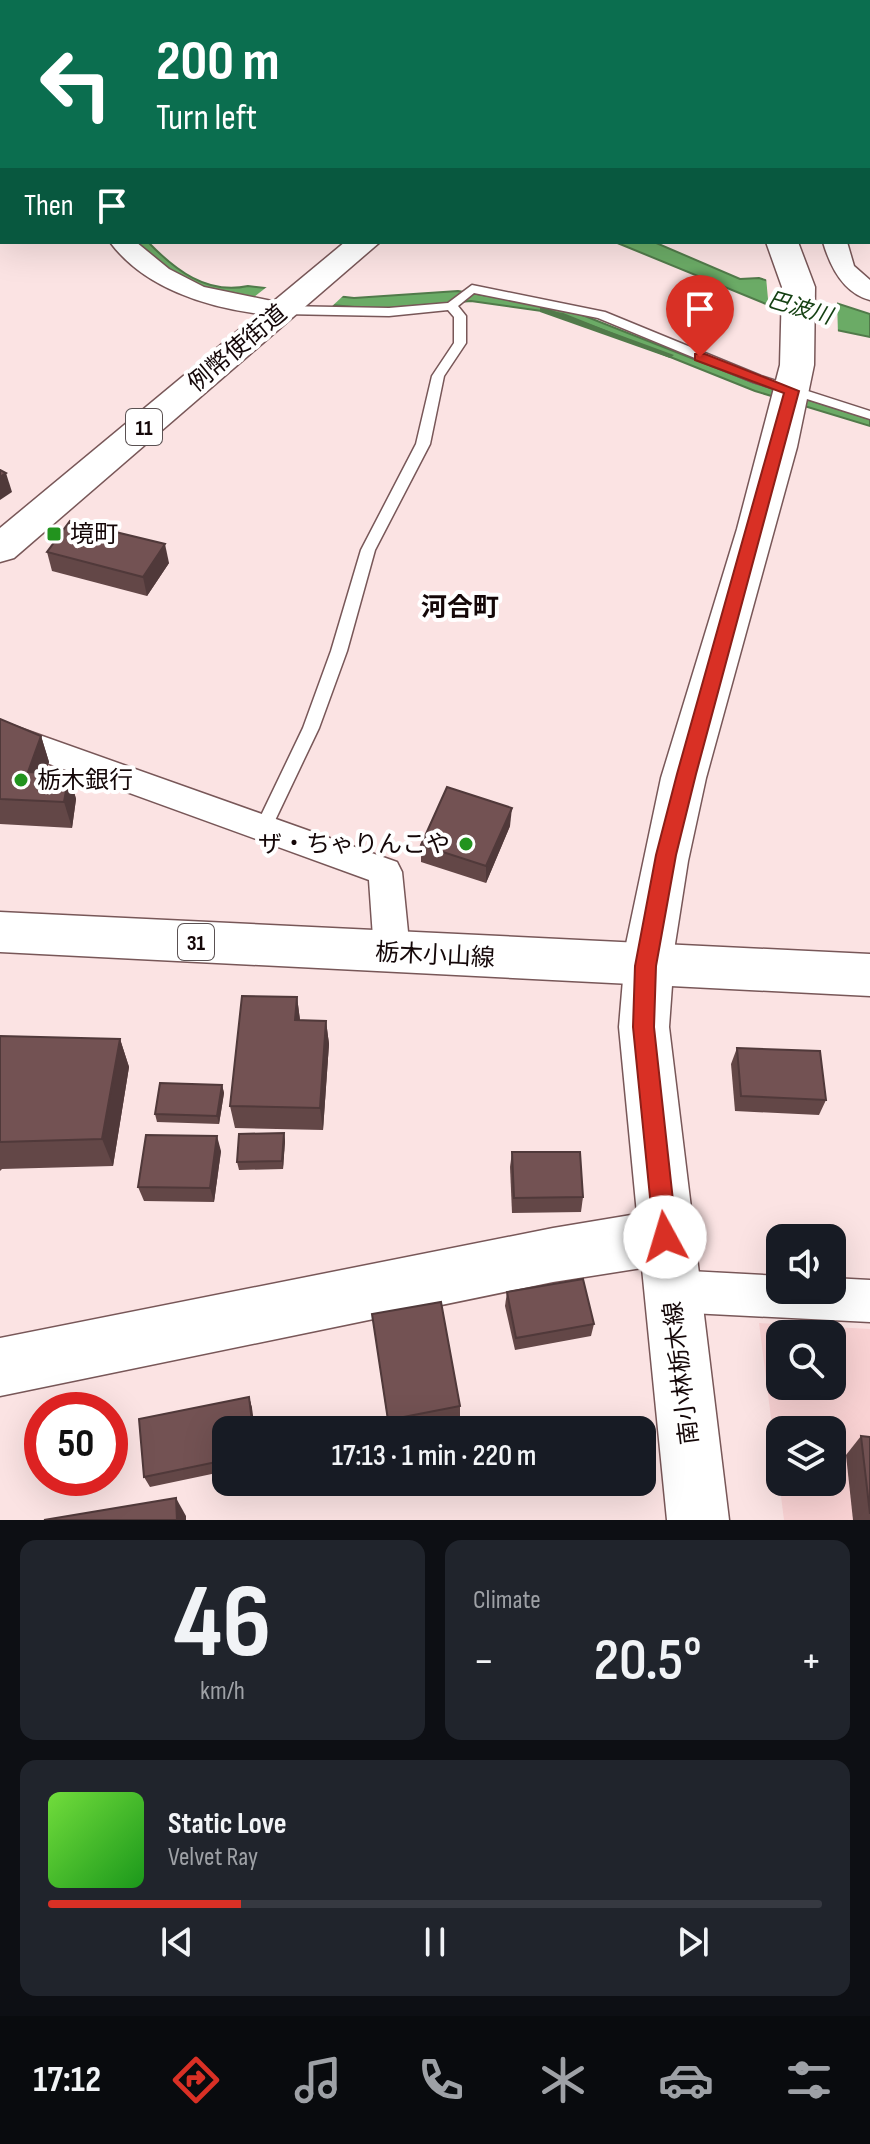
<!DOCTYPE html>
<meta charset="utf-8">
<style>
body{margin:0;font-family:"Sofia Sans Condensed","Noto Sans JP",sans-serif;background:#20242c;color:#f1f3f6;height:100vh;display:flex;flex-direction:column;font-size:30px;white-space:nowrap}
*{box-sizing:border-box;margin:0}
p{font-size:26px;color:#9ea1a6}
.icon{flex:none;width:44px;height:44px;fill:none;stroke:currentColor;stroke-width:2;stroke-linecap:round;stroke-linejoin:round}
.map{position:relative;height:1520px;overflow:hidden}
.drawer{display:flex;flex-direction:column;gap:20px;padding:20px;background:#0d0f14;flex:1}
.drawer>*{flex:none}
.guide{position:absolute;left:0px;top:0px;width:870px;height:244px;box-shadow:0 8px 32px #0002;background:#0b6e4f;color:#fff;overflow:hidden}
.buttons{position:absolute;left:766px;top:1224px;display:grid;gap:16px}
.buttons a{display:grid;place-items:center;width:80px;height:80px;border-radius:16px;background:#171b24;box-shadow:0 8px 32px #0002;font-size:40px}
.speed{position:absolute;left:24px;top:1392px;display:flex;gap:16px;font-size:40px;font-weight:700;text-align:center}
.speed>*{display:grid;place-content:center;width:104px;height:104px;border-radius:50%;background:#171b24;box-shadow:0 8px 32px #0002;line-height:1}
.speed .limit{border:12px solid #d22;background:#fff;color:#111}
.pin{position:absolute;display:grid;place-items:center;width:68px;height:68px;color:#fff;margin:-82px -34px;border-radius:50% 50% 50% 0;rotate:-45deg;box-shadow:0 0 8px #0007}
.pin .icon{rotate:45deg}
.me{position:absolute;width:88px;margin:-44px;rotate:354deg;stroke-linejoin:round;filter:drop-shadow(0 0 6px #0008)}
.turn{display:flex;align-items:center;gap:28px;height:168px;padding:0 24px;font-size:36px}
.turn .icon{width:104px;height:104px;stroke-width:2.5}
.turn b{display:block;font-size:56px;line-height:68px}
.then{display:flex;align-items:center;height:76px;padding:0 24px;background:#0003;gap:16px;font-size:30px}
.big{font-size:60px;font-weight:600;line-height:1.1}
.drawer .tile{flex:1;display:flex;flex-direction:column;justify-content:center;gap:12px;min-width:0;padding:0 28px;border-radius:16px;background:#20242c}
.drawer .dial{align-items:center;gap:0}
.dial b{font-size:104px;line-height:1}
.song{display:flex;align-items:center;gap:24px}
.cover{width:96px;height:96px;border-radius:12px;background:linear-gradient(135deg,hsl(100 70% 55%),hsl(120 70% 35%))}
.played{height:8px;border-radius:4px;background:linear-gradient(90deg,#d93025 25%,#363941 25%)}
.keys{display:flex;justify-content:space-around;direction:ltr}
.heat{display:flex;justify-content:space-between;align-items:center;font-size:44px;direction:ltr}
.drawer .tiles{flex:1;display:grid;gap:20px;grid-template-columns:1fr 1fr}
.tile:last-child{grid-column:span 2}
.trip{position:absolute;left:212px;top:1416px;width:444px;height:80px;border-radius:16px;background:#171b24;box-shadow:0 8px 32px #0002;font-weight:600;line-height:80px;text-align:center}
.dock{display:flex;height:128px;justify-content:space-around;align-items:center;background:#090b0e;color:#9ea1a6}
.dock .icon{width:56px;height:56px}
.dock .on{color:#d93025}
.dock b{font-size:36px;color:#f1f3f6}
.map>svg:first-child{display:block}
.built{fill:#f9d2d3;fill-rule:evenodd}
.water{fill:#6bab66;stroke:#517a4a;stroke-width:2}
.pier{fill:#fbe3e3}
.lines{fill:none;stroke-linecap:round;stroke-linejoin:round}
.stream{fill:#517a4a;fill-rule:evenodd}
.lane-casing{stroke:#785758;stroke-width:3}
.street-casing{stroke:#785758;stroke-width:3}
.secondary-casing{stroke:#785758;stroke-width:3}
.primary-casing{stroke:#785758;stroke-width:3}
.lane{fill:#fff;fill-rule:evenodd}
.street{fill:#fff;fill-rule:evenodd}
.secondary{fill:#fff;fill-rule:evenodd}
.primary{fill:#fff;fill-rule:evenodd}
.wall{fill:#634747}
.shaded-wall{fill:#50393a}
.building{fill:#735253;stroke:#50393a;stroke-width:2}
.route{fill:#d93025;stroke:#8d1f18;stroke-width:2}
.poi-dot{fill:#22931e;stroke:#fff;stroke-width:3}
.labels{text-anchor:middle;stroke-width:8;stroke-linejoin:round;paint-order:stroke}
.far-water-label{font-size:22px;font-style:italic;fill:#154113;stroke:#fff}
.shield{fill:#fff;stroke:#5a5152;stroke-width:2}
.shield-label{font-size:22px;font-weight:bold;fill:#140708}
.street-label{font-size:24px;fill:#140708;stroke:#fff}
.poi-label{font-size:24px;fill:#140708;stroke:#fff;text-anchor:start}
.neighbourhood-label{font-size:26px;font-weight:bold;fill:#140708;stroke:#fff}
</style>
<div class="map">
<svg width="870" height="1520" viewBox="0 0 870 1520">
<rect width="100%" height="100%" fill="#fbe3e3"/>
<path class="built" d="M 759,1323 L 870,1329 L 870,1520 L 784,1520 ZM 780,1334 L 832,1334 L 832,1386 L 780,1386 ZM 780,1430 L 832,1430 L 832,1482 L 780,1482 Z"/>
<g class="water">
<path d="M 130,242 L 148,242 C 175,270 207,295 248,286 L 354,298 L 458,291 L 567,309 L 752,382 L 870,419 L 870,426 L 755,391 L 563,314 L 471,301 L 377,309 L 240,297 L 181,281 Z"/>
<polygon points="615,242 654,242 740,279 759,278 870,314 870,337 822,327"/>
</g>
<g class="pier">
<polygon points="766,277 837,299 838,335 769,310"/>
<polygon points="268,286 344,295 328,310 250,300"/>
</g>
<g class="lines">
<polygon class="stream" points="540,308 546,308 674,355 670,358 667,357 540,312"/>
<defs>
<polygon id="lane" points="472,285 605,312 761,376 870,411 870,419 753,382 598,318 474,293 458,306 466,316 466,343 444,376 430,444 375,550 347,651 319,728 270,831 258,831 256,826 303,728 331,651 361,550 416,444 432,376 454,343 454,317 448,310 389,316 282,314 276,310 282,306 389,308 448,303"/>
<g id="street">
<polygon points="268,0 298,0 299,2 269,2"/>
<rect x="868" y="71" width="2" height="12"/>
<polygon points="0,89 2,89 0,104"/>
<rect x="0" y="154" width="2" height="12"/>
<path d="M 110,242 L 136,242 L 169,269 L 204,287 L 291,305 L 294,310 C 286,321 271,316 260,314 C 206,307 144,288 110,242 Z"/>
<path d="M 823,242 L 847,242 L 854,266 L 870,280 L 870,300 C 843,293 830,266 823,242 Z"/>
<polygon points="0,721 397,862 402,872 410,952 404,963 392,967 380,963 374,952 369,880 0,746"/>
<polygon points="671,1270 780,1276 780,1290 832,1290 832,1278 870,1280 870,1322 671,1312 656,1306 650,1291 656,1276"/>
</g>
<polygon id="secondary" points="766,242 798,242 815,287 814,365 797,447 706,778 688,861 675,944 669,1027 729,1520 667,1520 642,1268 553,1282 0,1396 0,1338 553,1228 637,1214 619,1027 626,944 661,778 737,529 780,365 782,287"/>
<g id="primary">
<polygon points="610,0 636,0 609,2"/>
<polygon points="345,242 380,242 14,558 0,562 0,528"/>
<polygon points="0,912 870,954 870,996 0,952"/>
</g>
</defs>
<use href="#lane" class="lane-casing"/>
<use href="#street" class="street-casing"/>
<use href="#secondary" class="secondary-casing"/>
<use href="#primary" class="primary-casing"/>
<use href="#lane" class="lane"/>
<use href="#street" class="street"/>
<use href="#secondary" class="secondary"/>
<use href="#primary" class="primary"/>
</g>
<g class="wall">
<polygon points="47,552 169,563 147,596 52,571"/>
<polygon points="0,719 41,736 49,762 45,772 69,774 76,799 72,828 0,824"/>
<polygon points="510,826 486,883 421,862 421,845"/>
<polygon points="297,997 300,1020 326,1021 329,1044 323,1130 235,1128 230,1106"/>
<polygon points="0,1036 120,1039 129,1067 113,1166 2,1169 0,1171"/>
<polygon points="737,1048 826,1100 819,1115 735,1111 731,1064"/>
<polygon points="222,1085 224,1093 219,1124 157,1122 155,1114"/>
<polygon points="284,1133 285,1141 283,1169 239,1170 237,1162"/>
<polygon points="221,1151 214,1202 144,1201 138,1187"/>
<polygon points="512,1152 583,1197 581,1212 512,1213 510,1167"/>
<polygon points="507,1292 594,1324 591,1336 515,1350 505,1306"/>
<polygon points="372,1314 460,1406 460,1417 396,1430 389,1430"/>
<polygon points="249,1397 252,1408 226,1430 226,1471 150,1487 144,1477"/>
<polygon points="861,1436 870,1437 870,1520 853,1520 846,1455"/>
</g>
<g class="shaded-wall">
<polygon points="6,473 12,492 0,500 0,477"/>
<polygon points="165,544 169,563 147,596 143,577"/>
<polygon points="41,736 49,762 37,797 28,772"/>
<polygon points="69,774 76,799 72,828 64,802"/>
<polygon points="512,808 510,826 486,883 486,866"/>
<polygon points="297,997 300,1020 295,1020"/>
<polygon points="326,1021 329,1044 323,1130 320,1108"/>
<polygon points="120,1039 129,1067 113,1166 102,1139"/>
<polygon points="222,1085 224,1093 219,1124 217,1116"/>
<polygon points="284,1133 285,1141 283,1169 282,1161"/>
<polygon points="217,1136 221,1151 214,1202 210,1188"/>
<polygon points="249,1397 252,1408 255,1430 253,1430"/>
<polygon points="176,1498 186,1516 186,1520 177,1520"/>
</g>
<g class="building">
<polygon points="501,0 573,0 572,2 510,2"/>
<polygon points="0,470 6,473 0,477"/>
<polygon points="70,521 165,544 143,577 47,552"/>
<polygon points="0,719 41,736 28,772 69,774 64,802 0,799"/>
<polygon points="447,787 512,808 486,866 421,845"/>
<polygon points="242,996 297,997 295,1020 326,1021 320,1108 230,1106"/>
<polygon points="0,1036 120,1039 102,1139 0,1142"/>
<polygon points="737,1048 820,1051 826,1100 741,1096"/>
<polygon points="160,1083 222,1085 217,1116 155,1114"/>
<polygon points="284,1133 282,1161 237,1162 239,1134"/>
<polygon points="146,1135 217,1136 210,1188 138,1187"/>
<polygon points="512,1152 580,1152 583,1197 514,1198"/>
<polygon points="583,1279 594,1324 516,1338 507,1292"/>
<polygon points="441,1302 460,1406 388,1420 372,1314"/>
<polygon points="249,1397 253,1430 226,1430 226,1460 144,1477 139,1419"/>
<polygon points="861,1436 870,1437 870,1514"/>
<polygon points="176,1498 177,1520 44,1520"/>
</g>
<polygon class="route" points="695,354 705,354 799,391 696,774 676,855 656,966 654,1027 677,1237 673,1245 665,1248 657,1245 654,1237 633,1027 635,966 656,855 677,774 784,393 695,360"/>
<g class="poi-dot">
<rect x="46" y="526" width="16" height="16" rx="4"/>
<circle cx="21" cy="780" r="8"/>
<circle cx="466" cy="844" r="8"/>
</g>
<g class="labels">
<g class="far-water-label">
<text transform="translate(800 307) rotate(16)" y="8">巴波川</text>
</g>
<g class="shield">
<rect x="126" y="409" width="36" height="36" rx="6"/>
<rect x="178" y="924" width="36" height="36" rx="6"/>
</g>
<g class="shield-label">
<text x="144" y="435">11</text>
<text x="196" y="950">31</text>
</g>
<g class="street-label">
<text transform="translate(237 348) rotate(-40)" y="8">例幣使街道</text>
<text transform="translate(435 955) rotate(3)" y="8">栃木小山線</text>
<text transform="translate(681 1373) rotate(-97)" y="8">南小林栃木線</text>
</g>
<g class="poi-label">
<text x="70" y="542">境町</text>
<text x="37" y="788">栃木銀行</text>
<text x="450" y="852" text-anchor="end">ザ・ちゃりんこや</text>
</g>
<g class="neighbourhood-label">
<text x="460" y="616">河合町</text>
</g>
</g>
</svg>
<div class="buttons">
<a><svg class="icon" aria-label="sound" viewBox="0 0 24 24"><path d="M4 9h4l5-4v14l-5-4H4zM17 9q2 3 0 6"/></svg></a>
<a><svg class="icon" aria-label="search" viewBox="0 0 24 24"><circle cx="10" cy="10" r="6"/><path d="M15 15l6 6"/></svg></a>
<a><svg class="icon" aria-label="layers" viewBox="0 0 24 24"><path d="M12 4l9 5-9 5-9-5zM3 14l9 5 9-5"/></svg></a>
</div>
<div class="speed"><div class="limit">50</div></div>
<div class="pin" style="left:700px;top:357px;background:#d93025"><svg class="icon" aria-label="arrive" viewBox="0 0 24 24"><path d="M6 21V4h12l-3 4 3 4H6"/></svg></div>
<svg class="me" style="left:665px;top:1237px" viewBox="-20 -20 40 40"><circle r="19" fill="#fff"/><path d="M0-13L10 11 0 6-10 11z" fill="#d93025"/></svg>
<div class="trip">17:13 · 1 min · 220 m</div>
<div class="guide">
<div class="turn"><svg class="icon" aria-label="left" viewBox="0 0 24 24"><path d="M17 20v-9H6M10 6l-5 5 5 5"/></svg><div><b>200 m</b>Turn left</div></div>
<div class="then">Then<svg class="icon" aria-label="arrive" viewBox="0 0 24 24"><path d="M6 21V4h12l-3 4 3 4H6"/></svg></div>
</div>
</div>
<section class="drawer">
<div class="tiles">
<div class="tile dial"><b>46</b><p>km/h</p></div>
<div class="tile"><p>Climate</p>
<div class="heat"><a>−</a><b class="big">20.5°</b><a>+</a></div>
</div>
<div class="tile">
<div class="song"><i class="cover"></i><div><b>Static Love</b><p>Velvet Ray</p></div></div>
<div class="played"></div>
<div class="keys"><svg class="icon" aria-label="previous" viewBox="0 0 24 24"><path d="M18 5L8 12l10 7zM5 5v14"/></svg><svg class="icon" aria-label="pause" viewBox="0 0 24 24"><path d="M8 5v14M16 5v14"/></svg><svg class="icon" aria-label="next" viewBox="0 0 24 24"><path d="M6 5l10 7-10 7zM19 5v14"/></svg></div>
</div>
</div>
</section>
<nav class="dock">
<b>17:12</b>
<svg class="icon on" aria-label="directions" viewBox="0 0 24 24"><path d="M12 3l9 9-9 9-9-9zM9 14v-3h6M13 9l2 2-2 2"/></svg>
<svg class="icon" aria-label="music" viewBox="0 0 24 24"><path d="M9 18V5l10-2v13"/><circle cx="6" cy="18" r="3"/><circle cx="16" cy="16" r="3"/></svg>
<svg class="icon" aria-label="phone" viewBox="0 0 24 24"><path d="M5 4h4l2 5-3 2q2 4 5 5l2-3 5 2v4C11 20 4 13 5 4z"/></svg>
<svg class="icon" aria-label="climate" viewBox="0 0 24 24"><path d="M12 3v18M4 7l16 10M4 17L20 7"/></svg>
<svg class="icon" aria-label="car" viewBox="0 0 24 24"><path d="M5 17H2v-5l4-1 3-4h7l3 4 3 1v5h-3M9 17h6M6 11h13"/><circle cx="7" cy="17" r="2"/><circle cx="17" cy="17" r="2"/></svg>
<svg class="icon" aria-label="filters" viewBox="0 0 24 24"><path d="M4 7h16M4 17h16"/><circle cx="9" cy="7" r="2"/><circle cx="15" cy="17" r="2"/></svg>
</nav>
